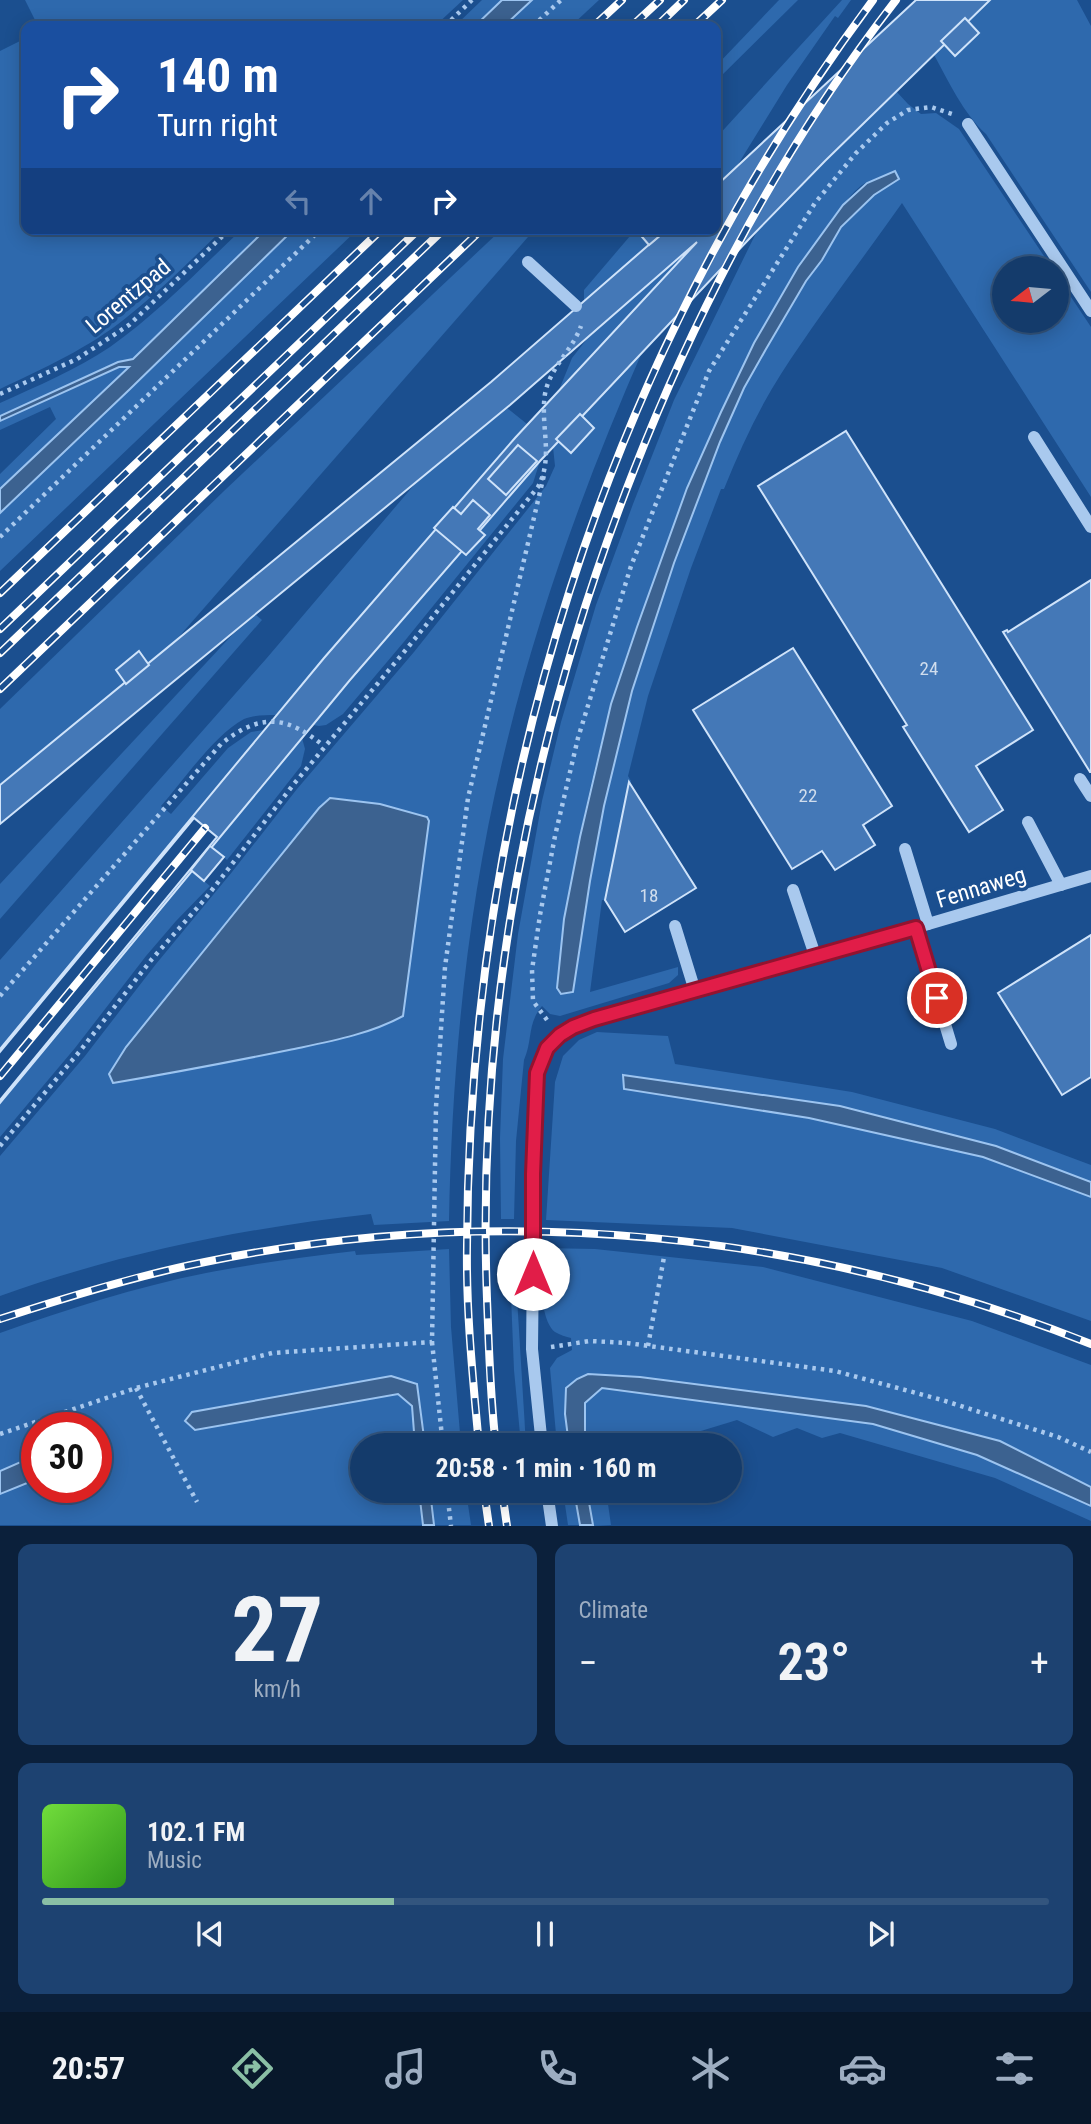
<!DOCTYPE html>
<meta charset="utf-8">
<style>
body{margin:0;font-family:"Roboto Condensed",sans-serif;background:#1d4271;color:#f1f3f6;height:100vh;display:flex;flex-direction:column;font-size:26px;white-space:nowrap}
*{box-sizing:border-box;margin:0}
p{font-size:23px;color:#9dadc1}
.icon{flex:none;width:38px;height:38px;fill:none;stroke:currentColor;stroke-width:2;stroke-linecap:round;stroke-linejoin:round}
.map{position:relative;height:1526px;overflow:hidden}
.side{display:flex;flex-direction:column;gap:18px;padding:18px;background:#0b203b;flex:1}
.side>*{flex:none}
.guide{position:absolute;left:21px;top:21px;width:700px;height:214px;border-radius:14px;box-shadow:0 4px 18px #0003,0 0 0 2px #33557e;background:#1a4fa0;color:#fff;overflow:hidden}
.needle{width:46px;rotate:254deg}
.tools{position:absolute;left:992px;top:256px;display:grid;gap:14px}
.tools a{display:grid;place-items:center;width:77px;height:77px;border-radius:50%;background:#143b6b;box-shadow:0 4px 18px #0003,0 0 0 2px #33557e;font-size:35px}
.speed{position:absolute;left:21px;top:1412px;display:flex;gap:14px;font-size:35px;font-weight:700;text-align:center}
.speed>*{display:grid;place-content:center;width:91px;height:91px;border-radius:50%;background:#143b6b;box-shadow:0 4px 18px #0003,0 0 0 2px #33557e;line-height:1}
.speed .limit{border:10px solid #d22;background:#fff;color:#111}
.pin{position:absolute;display:grid;place-items:center;width:60px;height:60px;color:#fff;margin:-30px;border:4px solid #fff;border-radius:50%;box-shadow:0 2px 7px #0007}
.me{position:absolute;width:77px;margin:-38px;rotate:0deg;stroke-linejoin:round;filter:drop-shadow(0 0 5px #0008)}
.turn{display:flex;align-items:center;gap:24px;height:147px;padding:0 21px;font-size:32px}
.turn .icon{width:91px;height:91px;stroke-width:2.5}
.turn b{display:block;font-size:49px;line-height:60px}
.lanes{display:flex;align-items:center;height:66px;padding:0 21px;background:#0003;justify-content:center;gap:35px;direction:ltr}
.lanes .off{opacity:.35}
.big{font-size:52px;font-weight:700;line-height:1.1}
.side .card{flex:1;display:flex;flex-direction:column;justify-content:center;gap:10px;min-width:0;padding:0 24px;border-radius:14px;background:#1d4271}
.side .dial{align-items:center;gap:0}
.dial b{font-size:91px;line-height:1}
.song{display:flex;align-items:center;gap:21px}
.cover{width:84px;height:84px;border-radius:10px;background:linear-gradient(135deg,hsl(100 70% 55%),hsl(110 70% 35%))}
.played{height:7px;border-radius:4px;background:linear-gradient(90deg,#8abfa5 35%,#33557e 35%)}
.keys{display:flex;justify-content:space-around;direction:ltr}
.heat{display:flex;justify-content:space-between;align-items:center;font-size:38px;direction:ltr}
.side .tiles{flex:1;display:grid;gap:18px;grid-template-columns:1fr 1fr}
.card:last-child{grid-column:span 2}
.trip{position:absolute;left:350px;top:1433px;width:392px;height:70px;border-radius:35px;background:#143b6b;box-shadow:0 4px 18px #0003,0 0 0 2px #33557e;font-weight:700;line-height:70px;text-align:center}
.tabs{display:flex;height:112px;justify-content:space-around;align-items:center;background:#08182b;color:#9dadc1}
.tabs .icon{width:49px;height:49px}
.tabs .on{color:#8abfa5}
.tabs b{font-size:32px;color:#f1f3f6}
.map>svg:first-child{display:block}
.green{fill:#2e69ad;fill-rule:evenodd}
.water{fill:#3c6290;stroke:#9cc4f0;stroke-width:2}
.building{fill:#4478b7;stroke:#cfe3fa;stroke-width:2}
.lines{fill:none;stroke-linecap:round;stroke-linejoin:round}
.path{stroke:#a9c9ee;stroke-width:4.5;stroke-dasharray:3.5 5;stroke-linecap:butt}
.minor{stroke:#a9c9ee;stroke-width:12}
.rail-casing{stroke:#fff;stroke-width:8}
.rail{stroke:#1b4f8f;stroke-width:5;stroke-dasharray:16;stroke-linecap:butt}
.route-casing{stroke:#92132f;stroke-width:18}
.route{stroke:#e11d48;stroke-width:12}
.labels{text-anchor:middle;stroke-width:7;stroke-linejoin:round;paint-order:stroke}
.number-label{font-size:19px;fill:#d0dded}
.street-label{font-size:23px;fill:#fff;stroke:#1b4f8f}
</style>
<div class="map">
<svg width="1091" height="1526" viewBox="0 0 1091 1526">
<rect width="100%" height="100%" fill="#1b4f8f"/>
<g class="green">
<polygon points="25,0 463,0 435,26 38,26"/>
<polygon points="482,0 502,0 475,26 455,26"/>
<polygon points="532,0 599,0 571,26 504,26"/>
<polygon points="779,0 798,0 716,81 716,66"/>
<polygon points="842,0 851,0 838,18 835,16 787,85 737,166 716,186 716,138"/>
<path d="M 990,0 L 1077,0 L 1091,26 L 1091,292 L 986,134 C 963,113 949,82 934,55 Z"/>
<path d="M 26,38 L 26,229 L 223,229 C 192,259 160,291 127,317 C 89,348 44,368 0,389 L 0,51 Z"/>
<path d="M 896,91 L 908,104 L 921,114 L 936,113 L 959,129 L 1052,268 L 1004,268 L 1004,320 L 1057,320 L 1057,276 L 1091,327 L 1091,497 L 902,203 C 862,260 819,315 781,374 C 758,410 740,449 724,489 L 721,489 L 691,568 L 648,696 L 628,776 L 631,781 L 605,900 L 602,900 L 590,992 L 678,967 L 678,975 L 669,983 L 560,1016 L 550,1014 L 542,1006 C 527,1024 533,1039 524,1060 L 516,1141 L 514,1219 L 501,1219 L 500,1138 L 503,1059 L 518,934 L 542,801 L 561,722 L 596,605 L 633,504 L 674,400 L 757,231 ZM 899,179 L 874,195 L 841,227 L 822,260 L 806,281 L 766,349 L 744,388 L 720,442 L 674,563 L 632,691 L 604,806 L 590,881 L 573,992 L 557,988 C 567,892 585,799 611,707 C 623,661 641,616 657,571 C 699,454 748,340 819,238 C 828,224 853,188 867,182 C 876,179 890,180 899,179 Z"/>
<path d="M 242,229 L 266,229 L 133,359 L 118,362 L 0,416 L 0,403 C 37,386 76,370 110,347 C 158,313 199,270 242,229 Z"/>
<polygon points="294,229 358,229 0,571 0,513 130,389"/>
<polygon points="502,229 535,229 170,647 0,785 0,709 225,490"/>
<polygon points="636,229 644,229 654,241 584,301 584,290"/>
<polygon points="697,242 559,390 572,358 587,339"/>
<path d="M 643,350 C 586,480 537,615 504,754 C 467,907 452,1064 449,1221 L 374,1225 L 371,1214 C 245,1228 120,1253 0,1296 L 0,1156 L 85,1056 L 156,964 L 232,872 L 297,789 L 414,652 L 546,486 L 555,466 L 553,447 L 558,441 L 571,453 L 594,428 L 582,416 Z"/>
<polygon points="125,365 129,367 0,489 0,474 56,419 50,407 0,430 0,421"/>
<path d="M 507,408 L 527,424 L 276,715 C 266,715 254,715 244,719 C 214,735 184,780 161,806 L 171,814 L 228,748 L 251,732 L 264,730 L 0,1049 L 0,960 L 266,659 L 414,485 Z"/>
<polygon points="540,461 533,483 403,643 343,714 326,725 319,726 313,725 462,551 467,555 484,535 480,531"/>
<polygon points="256,615 262,620 0,919 0,884 233,634"/>
<polygon points="302,738 305,749 301,766 227,860 212,847"/>
<polygon points="192,871 210,886 176,921 146,956 75,1048 0,1137 0,1103"/>
<polygon points="597,1032 668,1036 675,1064 852,1092 995,1129 1091,1165 1091,1182 996,1146 840,1106 623,1075 624,1089 809,1118 983,1157 1091,1197 1091,1321 942,1268 732,1228 546,1220 555,1082 563,1056 579,1040"/>
<polygon points="509,1247 514,1248 526,1445 521,1445 514,1370"/>
<path d="M 540,1248 L 595,1249 L 763,1267 L 972,1321 L 1091,1365 L 1091,1487 L 1000,1441 L 866,1406 L 640,1377 L 588,1374 L 577,1379 L 567,1387 L 565,1414 L 569,1445 L 557,1445 L 550,1368 L 557,1358 L 572,1350 L 571,1338 C 566,1337 560,1335 555,1332 C 539,1320 540,1267 540,1248 Z"/>
<path d="M 449,1249 L 451,1327 L 461,1445 L 426,1445 L 417,1384 L 195,1430 L 398,1394 L 412,1406 L 415,1445 L 362,1446 L 362,1491 L 419,1491 L 423,1525 L 0,1525 L 0,1494 L 37,1479 L 37,1488 L 96,1488 L 96,1428 L 37,1428 L 37,1459 L 32,1457 L 0,1471 L 0,1333 C 68,1309 136,1287 206,1273 C 256,1263 305,1257 355,1251 L 356,1255 Z"/>
<polygon points="602,1388 873,1424 977,1455 1091,1506 1091,1521 995,1478 840,1433 822,1438 797,1428 773,1437 737,1420 655,1445 585,1446 585,1403"/>
<polygon points="430,1491 466,1491 471,1525 434,1525"/>
<polygon points="563,1491 574,1491 580,1525 568,1525"/>
<polygon points="587,1491 651,1491 653,1492 608,1504 611,1525 593,1526"/>
</g>
<g class="water">
<polygon points="502,0 532,0 504,26 475,26"/>
<polygon points="895,171 899,179 874,195 841,227 822,260 806,281 766,349 744,388 720,442 674,563 632,691 604,806 590,881 573,992 561,994 557,988 564,919 580,837 611,704 637,627 687,488 721,412 754,343 798,267 843,205 867,183"/>
<polygon points="266,229 294,229 130,389 0,513 0,489 129,367 119,367 0,421 0,416 118,362 133,359"/>
<path d="M 330,798 L 380,804 L 427,817 L 429,821 L 403,1016 C 368,1035 327,1042 289,1050 C 230,1062 172,1073 113,1083 L 109,1074 L 126,1047 L 319,808 Z"/>
<polygon points="623,1075 840,1106 996,1146 1091,1182 1091,1197 983,1157 809,1118 624,1089"/>
<polygon points="588,1374 640,1377 866,1406 1000,1441 1091,1487 1091,1506 977,1455 873,1424 602,1388 585,1403 585,1445 569,1445 565,1414 566,1388 577,1379"/>
<polygon points="391,1376 417,1384 425,1445 415,1445 412,1406 398,1394 195,1430 185,1421 192,1412"/>
<polygon points="32,1457 37,1459 37,1479 0,1494 0,1471"/>
<polygon points="419,1491 430,1491 434,1525 423,1525"/>
<polygon points="574,1491 587,1491 593,1525 580,1525"/>
</g>
<g class="building">
<polygon points="916,0 990,0 825,161 750,238 540,461 350,680 0,1103 0,1100 217,837 194,818 0,1052 0,1049 324,658 515,438 697,242 510,405 0,824 0,785 491,382 667,229 716,229 716,186"/>
<polygon points="965,18 979,33 955,56 941,41"/>
<polygon points="639,229 668,229 649,245 637,231"/>
<polygon points="580,414 594,428 571,453 556,439"/>
<polygon points="846,431 1033,730 976,766 1003,810 969,832 903,727 907,725 758,486"/>
<polygon points="518,445 537,461 506,495 488,479"/>
<polygon points="473,500 490,515 478,529 485,535 466,555 434,528 453,507 461,514"/>
<polygon points="1091,580 1091,772 1090,772 1003,632 1007,630 1008,632"/>
<polygon points="793,648 892,806 863,825 875,845 835,870 822,851 792,869 693,710"/>
<polygon points="139,651 149,665 126,684 116,670"/>
<polygon points="629,782 696,888 625,932 605,900"/>
<polygon points="210,846 224,857 204,881 191,870"/>
<polygon points="1091,935 1091,1077 1062,1095 998,993"/>
</g>
<g class="lines">
<g class="path">
<polyline points="445,26 472,0"/>
<polyline points="533,26 561,0"/>
<polyline points="0,394 77,359 129,325 230,229"/>
<polyline points="0,537 321,229"/>
<path d="M 0,996 L 221,744 C 261,712 287,716 324,746"/>
<polyline points="547,1020 533,1001 532,970 540,915 555,836 578,738 631,566 709,371 815,203 856,153 887,123 908,110 931,107 952,114"/>
<path d="M 0,1146 L 80,1051 L 152,959 L 205,899 L 293,785 L 409,646 L 538,487 C 554,457 540,426 545,394 C 550,367 572,351 581,326"/>
<polyline points="432,1342 443,1446"/>
<polyline points="648,1346 664,1257"/>
<polyline points="551,1347 590,1341 627,1343 835,1371 942,1400 1058,1437 1091,1452"/>
<polyline points="136,1388 197,1502"/>
<polyline points="0,1434 136,1388 272,1353 432,1342 436,1107 445,967 468,798 544,475"/>
<polyline points="447,1491 451,1526"/>
</g>
<g class="minor">
<polyline points="968,124 1091,311"/>
<polyline points="528,262 576,306"/>
<polyline points="1034,437 1091,527"/>
<polyline points="1080,779 1091,796"/>
<polyline points="1028,822 1061,885"/>
<polyline points="905,849 928,924"/>
<polyline points="793,890 816,958"/>
<polyline points="675,926 695,991"/>
<polyline points="916,928 951,1044"/>
<path d="M 542,1446 L 532,1349 L 535,1084 C 541,1045 558,1032 594,1019 L 779,968 L 1091,876"/>
<polyline points="547,1491 552,1526"/>
</g>
<defs>
<g id="rail">
<polyline points="594,26 622,0"/>
<polyline points="632,26 660,0"/>
<polyline points="657,26 684,0"/>
<polyline points="694,26 722,0"/>
<polyline points="0,593 382,229"/>
<polyline points="0,629 419,229"/>
<polyline points="0,653 444,229"/>
<polyline points="0,689 482,229"/>
<polyline points="0,1076 205,828"/>
<path d="M 0,1319 C 67,1297 135,1276 205,1262 C 502,1201 810,1232 1091,1344"/>
<path d="M 479,1446 C 473,1379 466,1312 467,1246 C 469,797 604,361 873,0"/>
<path d="M 496,1446 C 490,1397 489,1348 487,1299 C 476,1015 530,734 634,470 C 700,302 785,143 896,0"/>
<polyline points="484,1491 489,1526"/>
<polyline points="502,1491 507,1526"/>
</g>
</defs>
<use href="#rail" class="rail-casing"/>
<use href="#rail" class="rail"/>
</g>
<g class="lines">
<defs>
<polyline id="route" points="533,1274 533,1174 537,1073 547,1048 560,1035 573,1027 594,1019 916,928 937,998"/>
</defs>
<use href="#route" class="route-casing"/>
<use href="#route" class="route"/>
</g>
<g class="labels">
<g class="number-label">
<text x="929" y="675">24</text>
<text x="808" y="802">22</text>
<text x="649" y="902">18</text>
</g>
<g class="street-label">
<text transform="translate(128 296) rotate(-40)" y="8">Lorentzpad</text>
<text transform="translate(981 887) rotate(-17)" y="8">Fennaweg</text>
</g>
</g>
</svg>
<div class="tools">
<a><svg class="needle" viewBox="-14 -14 28 28"><path d="M0-13l5 13h-10z" fill="#e53935"/><path d="M0 13l5-13h-10z" fill="#9dadc1"/></svg></a>
</div>
<div class="speed"><div class="limit">30</div></div>
<div class="pin" style="left:937px;top:998px;background:#d93025"><svg class="icon" aria-label="arrive" viewBox="0 0 24 24"><path d="M6 21V4h12l-3 4 3 4H6"/></svg></div>
<svg class="me" style="left:533px;top:1274px" viewBox="-20 -20 40 40"><circle r="19" fill="#fff"/><path d="M0-13L10 11 0 6-10 11z" fill="#e11d48"/></svg>
<div class="trip">20:58 · 1 min · 160 m</div>
<div class="guide">
<div class="turn"><svg class="icon" aria-label="right" viewBox="0 0 24 24"><path d="M7 20v-9h11M14 6l5 5-5 5"/></svg><div><b>140 m</b>Turn right</div></div>
<div class="lanes"><svg class="icon off" aria-label="left" viewBox="0 0 24 24"><path d="M17 20v-9H6M10 6l-5 5 5 5"/></svg><svg class="icon off" aria-label="ahead" viewBox="0 0 24 24"><path d="M12 20V5M6 11l6-6 6 6"/></svg><svg class="icon" aria-label="right" viewBox="0 0 24 24"><path d="M7 20v-9h11M14 6l5 5-5 5"/></svg></div>
</div>
</div>
<section class="side">
<div class="tiles">
<div class="card dial"><b>27</b><p>km/h</p></div>
<div class="card"><p>Climate</p>
<div class="heat"><a>−</a><b class="big">23°</b><a>+</a></div>
</div>
<div class="card">
<div class="song"><i class="cover"></i><div><b>102.1 FM</b><p>Music</p></div></div>
<div class="played"></div>
<div class="keys"><svg class="icon" aria-label="previous" viewBox="0 0 24 24"><path d="M18 5L8 12l10 7zM5 5v14"/></svg><svg class="icon" aria-label="pause" viewBox="0 0 24 24"><path d="M8 5v14M16 5v14"/></svg><svg class="icon" aria-label="next" viewBox="0 0 24 24"><path d="M6 5l10 7-10 7zM19 5v14"/></svg></div>
</div>
</div>
</section>
<nav class="tabs">
<b>20:57</b>
<svg class="icon on" aria-label="directions" viewBox="0 0 24 24"><path d="M12 3l9 9-9 9-9-9zM9 14v-3h6M13 9l2 2-2 2"/></svg>
<svg class="icon" aria-label="music" viewBox="0 0 24 24"><path d="M9 18V5l10-2v13"/><circle cx="6" cy="18" r="3"/><circle cx="16" cy="16" r="3"/></svg>
<svg class="icon" aria-label="phone" viewBox="0 0 24 24"><path d="M5 4h4l2 5-3 2q2 4 5 5l2-3 5 2v4C11 20 4 13 5 4z"/></svg>
<svg class="icon" aria-label="climate" viewBox="0 0 24 24"><path d="M12 3v18M4 7l16 10M4 17L20 7"/></svg>
<svg class="icon" aria-label="car" viewBox="0 0 24 24"><path d="M5 17H2v-5l4-1 3-4h7l3 4 3 1v5h-3M9 17h6M6 11h13"/><circle cx="7" cy="17" r="2"/><circle cx="17" cy="17" r="2"/></svg>
<svg class="icon" aria-label="filters" viewBox="0 0 24 24"><path d="M4 7h16M4 17h16"/><circle cx="9" cy="7" r="2"/><circle cx="15" cy="17" r="2"/></svg>
</nav>
